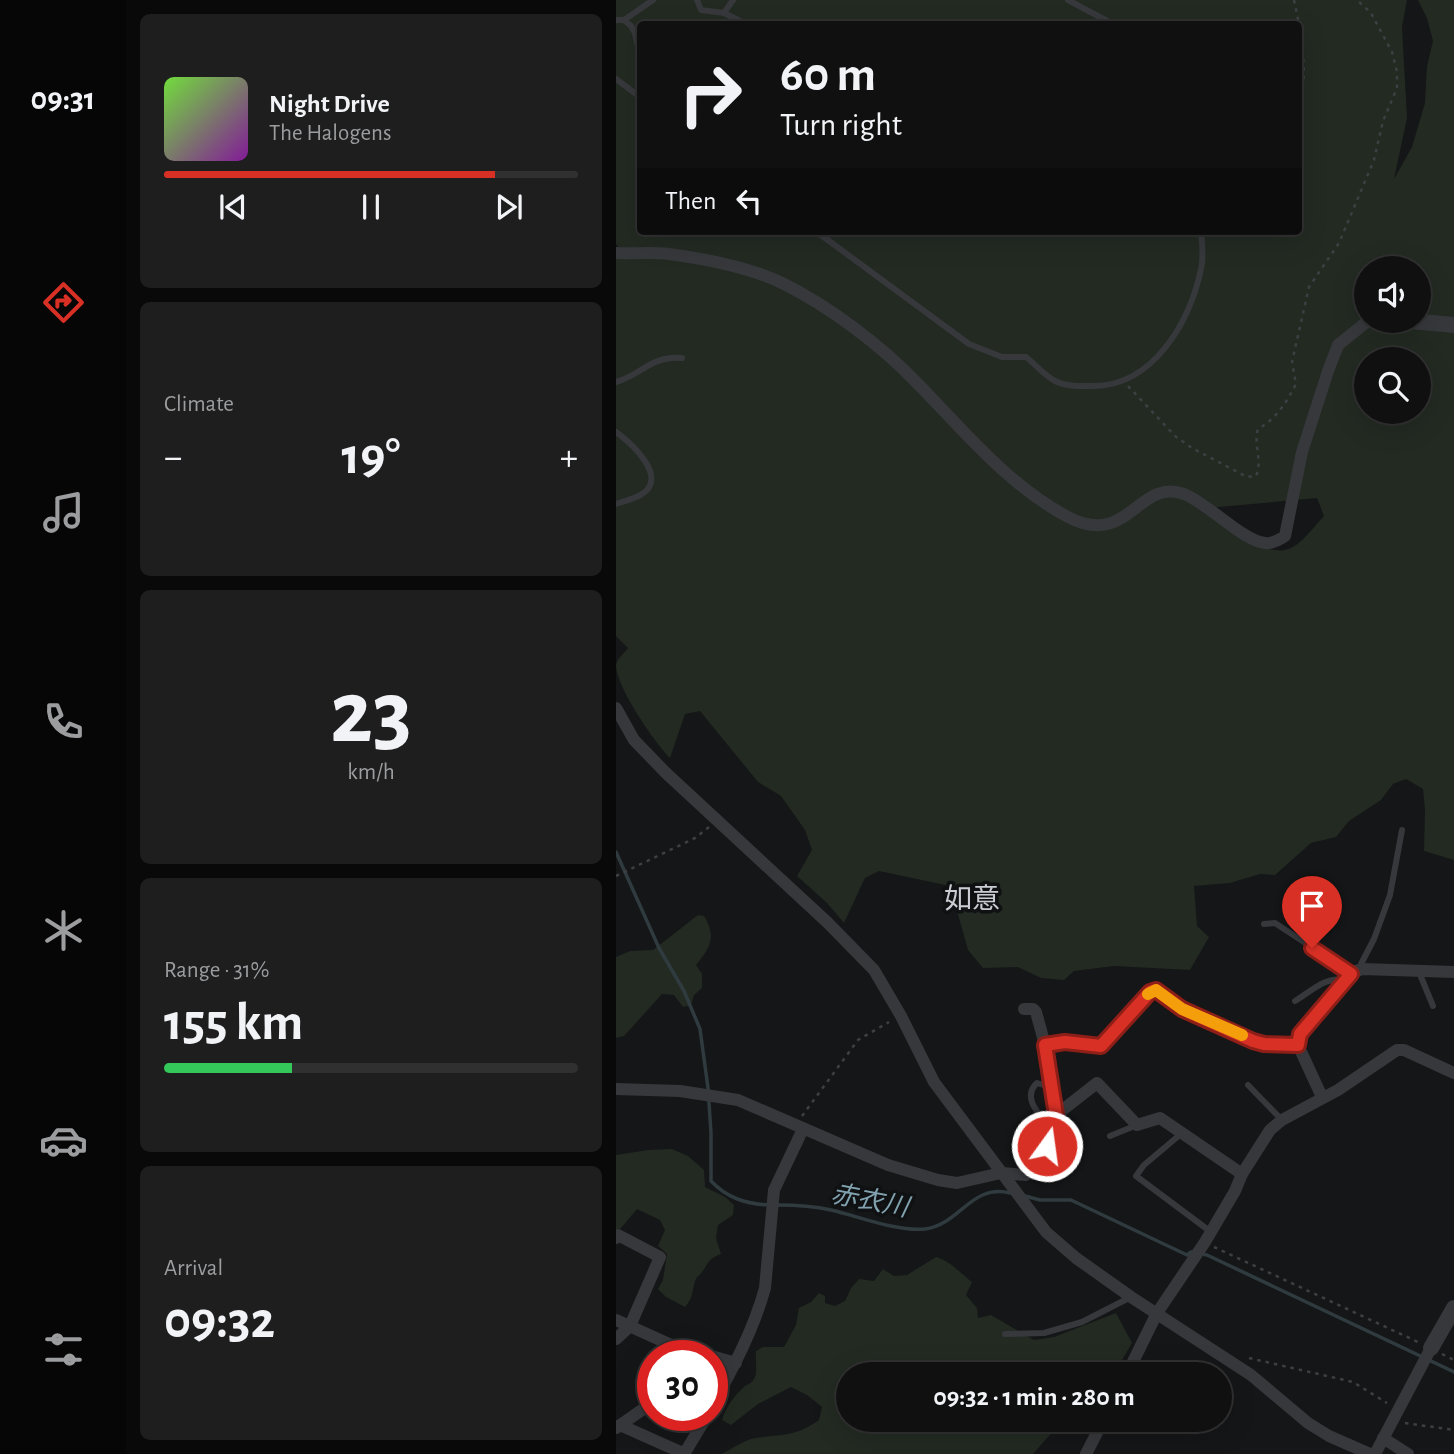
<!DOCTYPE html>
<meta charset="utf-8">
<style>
body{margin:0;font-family:"Alegreya Sans","Noto Sans JP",sans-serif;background:#1e1e1f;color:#f1f3f6;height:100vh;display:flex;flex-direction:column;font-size:26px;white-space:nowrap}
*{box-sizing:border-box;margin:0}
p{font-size:23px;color:#9c9d9f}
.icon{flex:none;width:38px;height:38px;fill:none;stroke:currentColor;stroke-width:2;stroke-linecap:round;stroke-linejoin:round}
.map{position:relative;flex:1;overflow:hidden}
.sheet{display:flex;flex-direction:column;gap:14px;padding:14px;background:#090909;width:490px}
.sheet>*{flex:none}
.guide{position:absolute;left:21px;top:21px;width:665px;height:214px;border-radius:7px;box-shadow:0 7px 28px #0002,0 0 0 2px #303031;background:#101011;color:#f1f3f6;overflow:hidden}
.tools{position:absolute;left:738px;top:256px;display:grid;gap:14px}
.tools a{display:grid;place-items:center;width:77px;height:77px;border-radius:50%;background:#101011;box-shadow:0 7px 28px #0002,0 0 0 2px #303031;font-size:35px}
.speed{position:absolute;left:21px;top:1340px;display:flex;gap:14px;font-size:35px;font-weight:700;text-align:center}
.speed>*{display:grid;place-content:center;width:91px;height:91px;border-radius:50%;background:#101011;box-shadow:0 7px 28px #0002,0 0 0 2px #303031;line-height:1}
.speed .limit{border:10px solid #d22;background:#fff;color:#111}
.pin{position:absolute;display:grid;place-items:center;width:60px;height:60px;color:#fff;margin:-72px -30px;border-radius:50% 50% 50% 0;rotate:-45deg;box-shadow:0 0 7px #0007}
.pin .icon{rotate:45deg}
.me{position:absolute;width:77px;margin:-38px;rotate:14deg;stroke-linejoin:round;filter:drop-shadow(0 0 5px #0008)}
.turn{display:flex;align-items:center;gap:24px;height:147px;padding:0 28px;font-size:32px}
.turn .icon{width:91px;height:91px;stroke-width:2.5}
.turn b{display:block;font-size:49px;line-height:60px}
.then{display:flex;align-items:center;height:66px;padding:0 28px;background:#0003;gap:14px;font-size:26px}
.big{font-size:52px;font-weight:600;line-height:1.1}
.sheet .tile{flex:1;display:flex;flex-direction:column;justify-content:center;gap:10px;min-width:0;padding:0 24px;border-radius:10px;background:#1e1e1f}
.sheet .dial{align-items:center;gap:0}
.dial b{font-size:91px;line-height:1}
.song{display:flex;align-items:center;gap:21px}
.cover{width:84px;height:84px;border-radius:10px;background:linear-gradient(135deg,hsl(100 70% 55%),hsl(290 70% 35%))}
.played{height:7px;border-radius:4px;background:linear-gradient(90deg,#d93025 80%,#303031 80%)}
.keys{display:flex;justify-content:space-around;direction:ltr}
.heat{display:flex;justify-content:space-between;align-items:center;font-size:38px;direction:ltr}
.charge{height:10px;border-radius:5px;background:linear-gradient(90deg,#34c759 31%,#303031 0)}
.trip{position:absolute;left:220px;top:1362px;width:396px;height:70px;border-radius:35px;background:#101011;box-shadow:0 7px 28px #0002,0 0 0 2px #303031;font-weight:600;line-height:70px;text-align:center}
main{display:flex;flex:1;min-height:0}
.dock{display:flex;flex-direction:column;width:126px;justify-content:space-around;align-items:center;background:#060607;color:#9c9d9f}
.dock .icon{width:49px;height:49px}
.dock .active{color:#d93025}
.dock b{font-size:32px;color:#f1f3f6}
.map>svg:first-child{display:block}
.green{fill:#222a22;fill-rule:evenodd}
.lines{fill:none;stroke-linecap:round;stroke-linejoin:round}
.stream{stroke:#2f3b3f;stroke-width:3.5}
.path{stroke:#3d4043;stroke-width:2.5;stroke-dasharray:3.5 5;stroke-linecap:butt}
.service{stroke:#37383c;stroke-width:6}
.minor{stroke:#37383c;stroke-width:12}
.tertiary{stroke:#37383c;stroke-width:16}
.route-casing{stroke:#8d1f18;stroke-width:18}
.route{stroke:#d93025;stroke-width:12}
.slow{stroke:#f59e0b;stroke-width:12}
.labels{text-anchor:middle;stroke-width:7;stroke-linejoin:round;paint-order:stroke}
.water-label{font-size:26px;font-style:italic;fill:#81a3b0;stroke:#101112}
.quarter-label{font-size:28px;fill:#c9cdd3;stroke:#101112}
</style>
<main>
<nav class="dock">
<b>09:31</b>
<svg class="icon active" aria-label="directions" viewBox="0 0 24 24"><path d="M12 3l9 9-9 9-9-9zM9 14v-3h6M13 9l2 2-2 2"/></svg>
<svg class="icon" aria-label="music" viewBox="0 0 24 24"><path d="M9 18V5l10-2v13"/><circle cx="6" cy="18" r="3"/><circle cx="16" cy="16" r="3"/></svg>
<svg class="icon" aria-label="phone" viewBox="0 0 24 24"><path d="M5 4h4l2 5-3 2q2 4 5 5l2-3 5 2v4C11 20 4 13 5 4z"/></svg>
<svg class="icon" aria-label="climate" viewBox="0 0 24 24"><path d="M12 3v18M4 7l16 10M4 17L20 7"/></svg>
<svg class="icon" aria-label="car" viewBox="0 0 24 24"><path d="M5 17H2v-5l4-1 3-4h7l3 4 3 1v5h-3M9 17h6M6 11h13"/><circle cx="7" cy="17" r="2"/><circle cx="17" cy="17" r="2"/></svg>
<svg class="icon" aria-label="filters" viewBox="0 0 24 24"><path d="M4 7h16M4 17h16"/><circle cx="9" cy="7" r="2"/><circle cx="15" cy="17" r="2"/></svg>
</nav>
<section class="sheet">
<div class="tile">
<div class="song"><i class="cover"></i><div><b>Night Drive</b><p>The Halogens</p></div></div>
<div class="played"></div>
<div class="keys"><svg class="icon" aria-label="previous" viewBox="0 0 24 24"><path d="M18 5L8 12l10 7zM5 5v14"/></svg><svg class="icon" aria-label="pause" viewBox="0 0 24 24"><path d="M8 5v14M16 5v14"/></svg><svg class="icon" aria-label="next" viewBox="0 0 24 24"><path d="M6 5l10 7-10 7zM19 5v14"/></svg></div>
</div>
<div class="tile"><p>Climate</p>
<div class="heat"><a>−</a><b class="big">19°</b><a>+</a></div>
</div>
<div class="tile dial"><b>23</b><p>km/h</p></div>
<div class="tile"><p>Range · 31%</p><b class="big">155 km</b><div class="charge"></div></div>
<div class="tile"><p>Arrival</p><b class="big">09:32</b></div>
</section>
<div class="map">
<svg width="838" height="1454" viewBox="0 0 838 1454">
<rect width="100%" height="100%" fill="#151617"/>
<g class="green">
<path d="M 0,0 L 791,0 L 786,27 L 791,118 L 778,179 L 796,147 L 809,103 L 811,66 L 817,41 L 811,18 L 802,0 L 838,0 L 838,860 L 808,851 L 809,809 L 807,789 L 790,779 L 777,784 L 765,800 L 733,821 L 720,837 L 695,843 L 659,875 L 644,874 L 614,883 L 578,886 L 581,926 L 593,937 L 574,970 L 498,966 L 458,971 L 448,980 L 425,978 L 402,967 L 367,968 L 352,950 L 334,886 L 263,871 L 249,878 L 228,923 L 211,903 L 181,876 L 196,850 L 189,830 L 165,796 L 142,782 L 84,711 L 69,714 L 54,758 C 39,743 0,687 0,665 C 1,659 8,653 12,648 L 0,636 L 0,254 L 7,253 L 0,244 ZM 24,24 L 682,24 L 682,231 L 24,231 ZM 751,268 L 803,268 L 803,320 L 751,320 ZM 751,359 L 803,359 L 803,411 L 751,411 ZM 701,498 L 708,516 C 699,525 689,540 677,547 C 651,562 612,524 592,508 Z"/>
<path d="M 82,915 L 88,916 C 101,937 94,948 80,965 L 86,974 L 86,988 L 78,995 L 75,1005 L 67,1007 L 58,995 L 46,994 L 8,1036 L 0,1038 L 0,957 L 14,951 L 37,950 Z"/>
<path d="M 56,1149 L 72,1156 L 88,1170 L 89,1187 L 109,1197 L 118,1205 L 117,1215 L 102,1225 L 100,1238 L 105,1254 C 90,1260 94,1262 86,1272 C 81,1279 82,1274 79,1281 C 76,1292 77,1298 69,1307 L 50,1297 L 42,1289 L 47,1280 L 51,1254 L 42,1246 L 49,1230 L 44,1220 L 21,1209 L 4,1229 L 0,1229 L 0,1155 L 32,1150 Z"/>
<path d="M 320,1257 C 336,1262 343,1272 356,1282 L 350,1295 L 361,1308 L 362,1318 L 375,1315 L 418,1340 L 438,1337 L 500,1313 L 516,1343 L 498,1374 L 233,1374 L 233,1419 L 448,1419 L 417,1454 L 106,1454 C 115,1449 126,1442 135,1439 C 164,1433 176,1439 203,1420 L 206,1407 L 191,1395 L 175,1387 L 142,1404 L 115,1425 L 106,1420 C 110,1406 118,1396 129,1386 C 132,1384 136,1383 138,1379 C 142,1374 139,1359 140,1351 L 147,1347 L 168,1347 L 180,1325 L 183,1308 L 195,1302 L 203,1293 L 209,1296 L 209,1303 L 219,1306 L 229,1301 L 235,1288 L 243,1279 L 258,1281 L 267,1269 L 278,1276 L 291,1275 Z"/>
</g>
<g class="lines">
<g class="stream">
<path d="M 0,852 L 43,948 L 68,991 L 84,1029 L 92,1088 L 95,1133 L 95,1181 C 111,1198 130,1204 153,1205"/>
<polyline points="409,1196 424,1200 455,1200 571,1255 575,1252 591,1255 838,1372"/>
<path d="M 161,1205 C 179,1205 197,1206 215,1210 C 242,1216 281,1232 309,1229 C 343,1225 356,1183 394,1193"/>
</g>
<g class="path">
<path d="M 678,0 C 686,37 693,74 682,112"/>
<path d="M 512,386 L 559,436 L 576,448 L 631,477 L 640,476 C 647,461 637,445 642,429 C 661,418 670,403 680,384 L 676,362 L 693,287 L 723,243 L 758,160 L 767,121 L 781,88 L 781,72 L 776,52 L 755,13 L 741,0"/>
<polyline points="0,876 79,838 93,827"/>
<polyline points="186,1116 242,1040 273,1022"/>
<polyline points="598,1247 802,1342"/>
<polyline points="826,1354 838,1360"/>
<polyline points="633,1358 737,1382 771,1403"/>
<polyline points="789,1423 838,1430"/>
</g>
<g class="service">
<polyline points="81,0 85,10 108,13 130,24"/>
<polyline points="452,0 497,24"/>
<polyline points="108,13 117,0"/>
<polyline points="0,20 8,20 15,26 19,33 24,56"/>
<polyline points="8,20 37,0"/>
<polyline points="0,79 24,97"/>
<path d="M 193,231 L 205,235 L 353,344 L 386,357 L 410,357 C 419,364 429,376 439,381 C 451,387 464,386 477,386 C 538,386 574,321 585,269 C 588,257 586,243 585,231"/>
<path d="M 0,382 C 27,374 34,356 66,358"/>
<path d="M 0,432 C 15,443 53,477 26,494 C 19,499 8,501 0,504"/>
<polyline points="648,924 659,923 735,973"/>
<polyline points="696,948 717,909 720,893"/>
<polyline points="746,969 745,964 758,939 774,895 786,830"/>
<polyline points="803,972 817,1006"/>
<path d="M 679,1001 C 693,993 712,974 729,981"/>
<polyline points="632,1085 666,1120"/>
<path d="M 434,1087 L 421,1083 C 406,1097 422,1116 436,1125"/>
<polyline points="566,1133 528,1165 520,1176 595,1232"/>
<polyline points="494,1136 521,1125"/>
<polyline points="389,1334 428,1333 466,1322 515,1297"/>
</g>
<g class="minor">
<path d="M 0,253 C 17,254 36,252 53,254 C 90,259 133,267 166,283 C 213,306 266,346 302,384 C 349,432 392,485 452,517 C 513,549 522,477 568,494 C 593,504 627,541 649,543 C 656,544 663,540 669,536 L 686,452 L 712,371 L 722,345 L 753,320"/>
<polyline points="0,708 18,740 50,773 212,923 258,970 285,1016 318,1082 430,1232 460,1258 515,1297 635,1375 692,1423 713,1436 754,1454"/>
<polyline points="429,1045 449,1042 485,1046 534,992 540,991 566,1009 637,1041 648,1044 682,1045"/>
<polyline points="0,1089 64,1091 122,1100 272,1165 322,1180 341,1183 385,1173 410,1175 418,1170 426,1159 440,1115 429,1045 420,1012 417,1009 408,1009"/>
<polyline points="706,1097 682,1045 684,1034 735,973 746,969 838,972"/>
<polyline points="440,1115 481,1083 521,1125 544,1118 626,1174"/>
<polyline points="0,1238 2,1235 44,1257 14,1326 0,1339"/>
<polyline points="0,1320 53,1344 120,1363"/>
<polyline points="511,1374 541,1313 589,1242 619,1191 626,1174 654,1130 666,1120 722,1090 781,1050 788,1050 838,1073"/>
<path d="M 96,1406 C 117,1368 138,1329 149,1288 L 158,1190 L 187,1129"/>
<polyline points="4,1425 69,1454"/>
<polyline points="0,1428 33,1405 37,1394"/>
<polyline points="767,1438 792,1454"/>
<polyline points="68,1454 91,1416"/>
<polyline points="470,1454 488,1419"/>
<polyline points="759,1454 815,1348"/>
</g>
<g class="tertiary">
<polyline points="784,320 838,325"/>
<polyline points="815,1348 838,1308"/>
</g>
</g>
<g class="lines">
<defs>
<polyline id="route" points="431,1146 440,1115 429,1045 449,1042 485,1046 534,992 540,990 566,1009 637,1041 648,1044 682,1045 684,1034 735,974 696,948"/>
</defs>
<use href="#route" class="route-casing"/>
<use href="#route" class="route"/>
<polyline class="slow" points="532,994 540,990 566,1009 626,1035"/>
</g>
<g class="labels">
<g class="water-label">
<text transform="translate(254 1200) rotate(11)" y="9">赤衣川</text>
</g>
<g class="quarter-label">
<text x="356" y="908">如意</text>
</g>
</g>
</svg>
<div class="tools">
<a><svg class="icon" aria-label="sound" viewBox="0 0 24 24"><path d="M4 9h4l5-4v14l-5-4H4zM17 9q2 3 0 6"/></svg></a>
<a><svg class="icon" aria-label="search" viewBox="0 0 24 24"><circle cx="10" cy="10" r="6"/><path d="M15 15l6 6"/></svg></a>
</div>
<div class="speed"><div class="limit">30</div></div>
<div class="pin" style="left:696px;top:948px;background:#d93025"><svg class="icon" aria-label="arrive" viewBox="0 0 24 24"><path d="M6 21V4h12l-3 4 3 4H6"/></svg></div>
<svg class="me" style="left:431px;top:1146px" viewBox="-20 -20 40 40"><circle r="17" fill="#d93025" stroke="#fff" stroke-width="3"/><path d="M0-11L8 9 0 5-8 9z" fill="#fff"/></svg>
<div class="trip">09:32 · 1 min · 280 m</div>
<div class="guide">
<div class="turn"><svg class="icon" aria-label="right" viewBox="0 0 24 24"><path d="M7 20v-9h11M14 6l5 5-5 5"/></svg><div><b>60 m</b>Turn right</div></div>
<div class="then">Then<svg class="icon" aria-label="left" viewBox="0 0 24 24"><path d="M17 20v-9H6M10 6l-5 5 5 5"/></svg></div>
</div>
</div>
</main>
